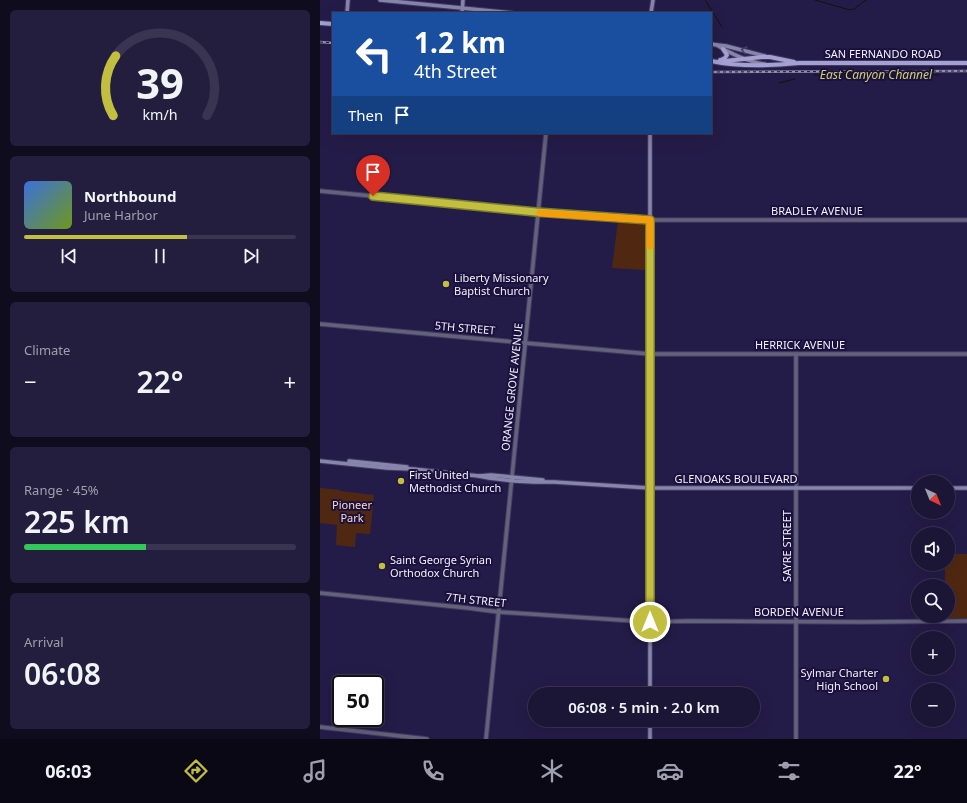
<!DOCTYPE html>
<meta charset="utf-8">
<style>
body{margin:0;font-family:"Noto Sans",sans-serif;background:#241e3e;color:#f1f3f6;height:100vh;display:flex;flex-direction:column;font-size:15px;white-space:nowrap}
*{box-sizing:border-box;margin:0}
p{font-size:13px;color:#a09fad}
.icon{flex:none;width:22px;height:22px;fill:none;stroke:currentColor;stroke-width:2;stroke-linecap:round;stroke-linejoin:round}
.map{position:relative;flex:1;overflow:hidden}
.drawer{display:flex;flex-direction:column;gap:10px;padding:10px;background:#0f0c1e;width:320px}
.drawer>*{flex:none}
.hud{position:absolute;left:12px;top:12px;width:380px;height:122px;border-radius:0px;box-shadow:0 4px 16px #0002,0 0 0 1px #393451;background:#1a4fa0;color:#fff;overflow:hidden}
.needle{width:26px;rotate:137deg}
.buttons{position:absolute;left:591px;top:475px;display:grid;gap:8px}
.buttons a{display:grid;place-items:center;width:44px;height:44px;border-radius:50%;background:#1b1536;box-shadow:0 4px 16px #0002,0 0 0 1px #393451;font-size:20px}
.speed{position:absolute;left:12px;top:675px;display:flex;gap:8px;font-size:20px;font-weight:700;text-align:center}
.speed>*{display:grid;place-content:center;width:52px;height:52px;border-radius:50%;background:#1b1536;box-shadow:0 4px 16px #0002,0 0 0 1px #393451;line-height:1}
.speed .limit{border:2px solid #111;border-radius:6px;background:#fff;color:#111}
.pin{position:absolute;display:grid;place-items:center;width:34px;height:34px;color:#fff;margin:-41px -17px;border-radius:50% 50% 50% 0;rotate:-45deg;box-shadow:0 0 4px #0007}
.pin .icon{rotate:45deg}
.me{position:absolute;width:44px;margin:-22px;rotate:0deg;stroke-linejoin:round;filter:drop-shadow(0 0 3px #0008)}
.turn{display:flex;align-items:center;gap:14px;height:84px;padding:0 16px;font-size:18px}
.turn .icon{width:52px;height:52px;stroke-width:2.5}
.turn b{display:block;font-size:28px;line-height:34px}
.then{display:flex;align-items:center;height:38px;padding:0 16px;background:#0003;gap:8px;font-size:15px}
.big{font-size:30px;font-weight:600;line-height:1.1}
.drawer .tile{flex:1;display:flex;flex-direction:column;justify-content:center;gap:6px;min-width:0;padding:0 14px;border-radius:6px;background:#241e3e}
.drawer .dial{align-items:center;gap:0}
.dial svg{height:104px;overflow:visible;fill:none;stroke:#393451;stroke-width:7;stroke-linecap:round;text-anchor:middle}
.dial text{fill:#f1f3f6;stroke:none}
.song{display:flex;align-items:center;gap:12px}
.cover{width:48px;height:48px;border-radius:6px;background:linear-gradient(135deg,hsl(220 70% 55%),hsl(80 70% 35%))}
.played{height:4px;border-radius:2px;background:linear-gradient(90deg,#c1be40 60%,#393451 60%)}
.keys{display:flex;justify-content:space-around;direction:ltr}
.heat{display:flex;justify-content:space-between;align-items:center;font-size:22px;direction:ltr}
.charge{height:6px;border-radius:3px;background:linear-gradient(90deg,#34c759 45%,#393451 0)}
.trip{position:absolute;left:208px;top:687px;width:232px;height:40px;border-radius:20px;background:#1b1536;box-shadow:0 4px 16px #0002,0 0 0 1px #393451;font-weight:600;line-height:40px;text-align:center}
.menu{display:flex;height:64px;justify-content:space-around;align-items:center;background:#0b0816;color:#a09fad}
.menu .icon{width:28px;height:28px}
.menu .current{color:#c1be40}
.menu b{font-size:18px;color:#f1f3f6}
main{display:flex;flex:1;min-height:0}
.map>svg:first-child{display:block}
.green{fill:#502812}
.lines{fill:none;stroke-linecap:round;stroke-linejoin:round}
.stream{stroke:#141402;stroke-width:1}
.tertiary-casing{stroke:#413a61;stroke-width:5.5}
.secondary-casing{stroke:#413a61;stroke-width:5.5}
.primary-casing{stroke:#413a61;stroke-width:6}
.tertiary{stroke:#64627b;stroke-width:3.5}
.secondary{stroke:#8885ac;stroke-width:3.5}
.primary{stroke:#a4a0d2;stroke-width:4}
.rail-casing{stroke:#9590ab;stroke-width:2.5}
.rail{stroke:#1b113d;stroke-width:1;stroke-dasharray:3;stroke-linecap:butt}
.oneway{stroke:#473f69}
.route-casing{stroke:#7d7c2a;stroke-width:10}
.route{stroke:#c1be40;stroke-width:7}
.slow{stroke:#f59e0b;stroke-width:7}
.poi-dot{fill:#c1be40;stroke:#1b113d;stroke-width:1.5}
.labels{text-anchor:middle;stroke-width:4;stroke-linejoin:round;paint-order:stroke}
.street-label{font-size:11px;fill:#f1f0fc;stroke:#1b113d}
.poi-label{font-size:11px;fill:#f1f0fc;stroke:#1b113d;text-anchor:start}
.park-label{font-size:11px;fill:#fad7c5;stroke:#1b113d}
.water-label{font-size:12px;font-style:italic;fill:#cfce71;stroke:#1b113d}
</style>
<main>
<section class="drawer">
<div class="tile dial"><svg viewBox="0 0 100 80">
<path d="M14 69A42 42 0 1 1 86 69"/>
<path d="M14 69A42 42 0 0 1 16 23" stroke="#c1be40"/>
<text x="50" y="56" font-size="32" font-weight="700">39</text>
<text x="50" y="72" font-size="11">km/h</text>
</svg></div>
<div class="tile">
<div class="song"><i class="cover"></i><div><b>Northbound</b><p>June Harbor</p></div></div>
<div class="played"></div>
<div class="keys"><svg class="icon" aria-label="previous" viewBox="0 0 24 24"><path d="M18 5L8 12l10 7zM5 5v14"/></svg><svg class="icon" aria-label="pause" viewBox="0 0 24 24"><path d="M8 5v14M16 5v14"/></svg><svg class="icon" aria-label="next" viewBox="0 0 24 24"><path d="M6 5l10 7-10 7zM19 5v14"/></svg></div>
</div>
<div class="tile"><p>Climate</p>
<div class="heat"><a>−</a><b class="big">22°</b><a>+</a></div>
</div>
<div class="tile"><p>Range · 45%</p><b class="big">225 km</b><div class="charge"></div></div>
<div class="tile"><p>Arrival</p><b class="big">06:08</b></div>
</section>
<div class="map">
<svg width="647" height="739" viewBox="0 0 647 739">
<rect width="100%" height="100%" fill="#241c48"/>
<g class="green">
<polygon points="298,221 326,224 325,270 292,268"/>
<polygon points="0,488 20,490 20,491 54,495 50,534 36,533 35,547 16,545 17,525 0,523"/>
<polygon points="628,554 647,554 647,618 626,618 625,617 625,616 628,616 628,586 625,586 625,564 628,564"/>
</g>
<g class="lines">
<g class="stream">
<polyline points="385,0 402,27"/>
<polyline points="495,0 530,10 534,9 546,0"/>
<polyline points="494,75 619,75"/>
<polyline points="459,83 475,79"/>
</g>
<defs>
<g id="tertiary">
<polyline points="0,191 218,212 330,220 647,220"/>
<polyline points="0,324 205,343 330,354 647,354"/>
<polyline points="0,593 148,608 179,612 330,622 368,621 544,622 647,621"/>
<polyline points="0,727 107,739"/>
<polyline points="166,739 226,133"/>
<polyline points="476,739 476,354"/>
</g>
<g id="secondary">
<polyline points="60,0 192,13"/>
<polyline points="27,13 28,0"/>
<polyline points="142,13 143,0"/>
<polyline points="331,13 333,0"/>
<polyline points="391,44 397,45 406,46 445,56"/>
<path d="M 397,45 C 409,53 431,63 445,64"/>
<polyline points="0,461 67,468 93,469 159,476 171,475 223,480"/>
<polyline points="29,461 59,464 87,467"/>
<polyline points="159,476 169,478 195,481 214,482 234,482 330,488 598,488"/>
<polyline points="628,488 647,488"/>
<polyline points="330,694 330,133"/>
<polyline points="330,720 330,739"/>
</g>
<g id="primary">
<polyline points="0,23 13,24"/>
<polyline points="400,60 405,61 442,57 450,57 474,62"/>
<polyline points="401,60 405,58 407,55 403,49"/>
<path d="M 391,61 C 420,67 450,66 479,63 L 647,63"/>
</g>
</defs>
<use href="#tertiary" class="tertiary-casing"/>
<use href="#secondary" class="secondary-casing"/>
<use href="#primary" class="primary-casing"/>
<use href="#tertiary" class="tertiary"/>
<use href="#secondary" class="secondary"/>
<use href="#primary" class="primary"/>
<defs>
<g id="rail">
<polyline points="0,42 13,43"/>
<polyline points="391,72 647,71"/>
</g>
</defs>
<use href="#rail" class="rail-casing"/>
<use href="#rail" class="rail"/>
</g>
<defs><path id="oneway-chevron" d="M-2-3.5L2.5 0L-2 3.5" fill="none" stroke-width="1.6" stroke-linecap="round" stroke-linejoin="round"/></defs>
<use class="oneway" href="#oneway-chevron" transform="translate(424 50) rotate(-166)"/>
<g class="lines">
<defs>
<polyline id="route" points="53,196 216,212 330,220 330,622"/>
</defs>
<use href="#route" class="route-casing"/>
<use href="#route" class="route"/>
<polyline class="slow" points="220,213 330,220 330,246"/>
</g>
<g class="poi-dot">
<circle cx="126" cy="284" r="4"/>
<circle cx="81" cy="481" r="4"/>
<circle cx="62" cy="566" r="4"/>
<circle cx="566" cy="679" r="4"/>
</g>
<g class="labels">
<g class="street-label">
<text x="563" y="58">SAN FERNANDO ROAD</text>
<text x="497" y="215">BRADLEY AVENUE</text>
<text transform="translate(145 328) rotate(5)" y="4">5TH STREET</text>
<text x="480" y="349">HERRICK AVENUE</text>
<text transform="translate(192 387) rotate(-84)" y="4">ORANGE GROVE AVENUE</text>
<text x="416" y="483">GLENOAKS BOULEVARD</text>
<text transform="translate(467 546) rotate(-90)" y="4">SAYRE STREET</text>
<text transform="translate(156 600) rotate(6)" y="4">7TH STREET</text>
<text x="479" y="616">BORDEN AVENUE</text>
</g>
<g class="poi-label">
<text x="134" y="282">Liberty Missionary<tspan x="134" dy="13">Baptist Church</tspan></text>
<text x="89" y="479">First United<tspan x="89" dy="13">Methodist Church</tspan></text>
<text x="70" y="564">Saint George Syrian<tspan x="70" dy="13">Orthodox Church</tspan></text>
<text x="558" y="677" text-anchor="end">Sylmar Charter<tspan x="558" dy="13">High School</tspan></text>
</g>
<g class="park-label">
<text x="32" y="509">Pioneer<tspan x="32" dy="13">Park</tspan></text>
</g>
<g class="water-label">
<text x="556" y="79">East Canyon Channel</text>
</g>
</g>
</svg>
<div class="buttons">
<a><svg class="needle" viewBox="-14 -14 28 28"><path d="M0-13l5 13h-10z" fill="#e53935"/><path d="M0 13l5-13h-10z" fill="#a09fad"/></svg></a>
<a><svg class="icon" aria-label="sound" viewBox="0 0 24 24"><path d="M4 9h4l5-4v14l-5-4H4zM17 9q2 3 0 6"/></svg></a>
<a><svg class="icon" aria-label="search" viewBox="0 0 24 24"><circle cx="10" cy="10" r="6"/><path d="M15 15l6 6"/></svg></a>
<a>+</a>
<a>−</a>
</div>
<div class="speed"><div class="limit">50</div></div>
<div class="pin" style="left:53px;top:196px;background:#d93025"><svg class="icon" aria-label="arrive" viewBox="0 0 24 24"><path d="M6 21V4h12l-3 4 3 4H6"/></svg></div>
<svg class="me" style="left:330px;top:622px" viewBox="-20 -20 40 40"><circle r="17" fill="#c1be40" stroke="#fff" stroke-width="3"/><path d="M0-11L8 9 0 5-8 9z" fill="#fff"/></svg>
<div class="trip">06:08 · 5 min · 2.0 km</div>
<div class="hud">
<div class="turn"><svg class="icon" aria-label="left" viewBox="0 0 24 24"><path d="M17 20v-9H6M10 6l-5 5 5 5"/></svg><div><b>1.2 km</b>4th Street</div></div>
<div class="then">Then<svg class="icon" aria-label="arrive" viewBox="0 0 24 24"><path d="M6 21V4h12l-3 4 3 4H6"/></svg></div>
</div>
</div>
</main>
<nav class="menu">
<b>06:03</b>
<svg class="icon current" aria-label="directions" viewBox="0 0 24 24"><path d="M12 3l9 9-9 9-9-9zM9 14v-3h6M13 9l2 2-2 2"/></svg>
<svg class="icon" aria-label="music" viewBox="0 0 24 24"><path d="M9 18V5l10-2v13"/><circle cx="6" cy="18" r="3"/><circle cx="16" cy="16" r="3"/></svg>
<svg class="icon" aria-label="phone" viewBox="0 0 24 24"><path d="M5 4h4l2 5-3 2q2 4 5 5l2-3 5 2v4C11 20 4 13 5 4z"/></svg>
<svg class="icon" aria-label="climate" viewBox="0 0 24 24"><path d="M12 3v18M4 7l16 10M4 17L20 7"/></svg>
<svg class="icon" aria-label="car" viewBox="0 0 24 24"><path d="M5 17H2v-5l4-1 3-4h7l3 4 3 1v5h-3M9 17h6M6 11h13"/><circle cx="7" cy="17" r="2"/><circle cx="17" cy="17" r="2"/></svg>
<svg class="icon" aria-label="filters" viewBox="0 0 24 24"><path d="M4 7h16M4 17h16"/><circle cx="9" cy="7" r="2"/><circle cx="15" cy="17" r="2"/></svg>
<b>22°</b>
</nav>
